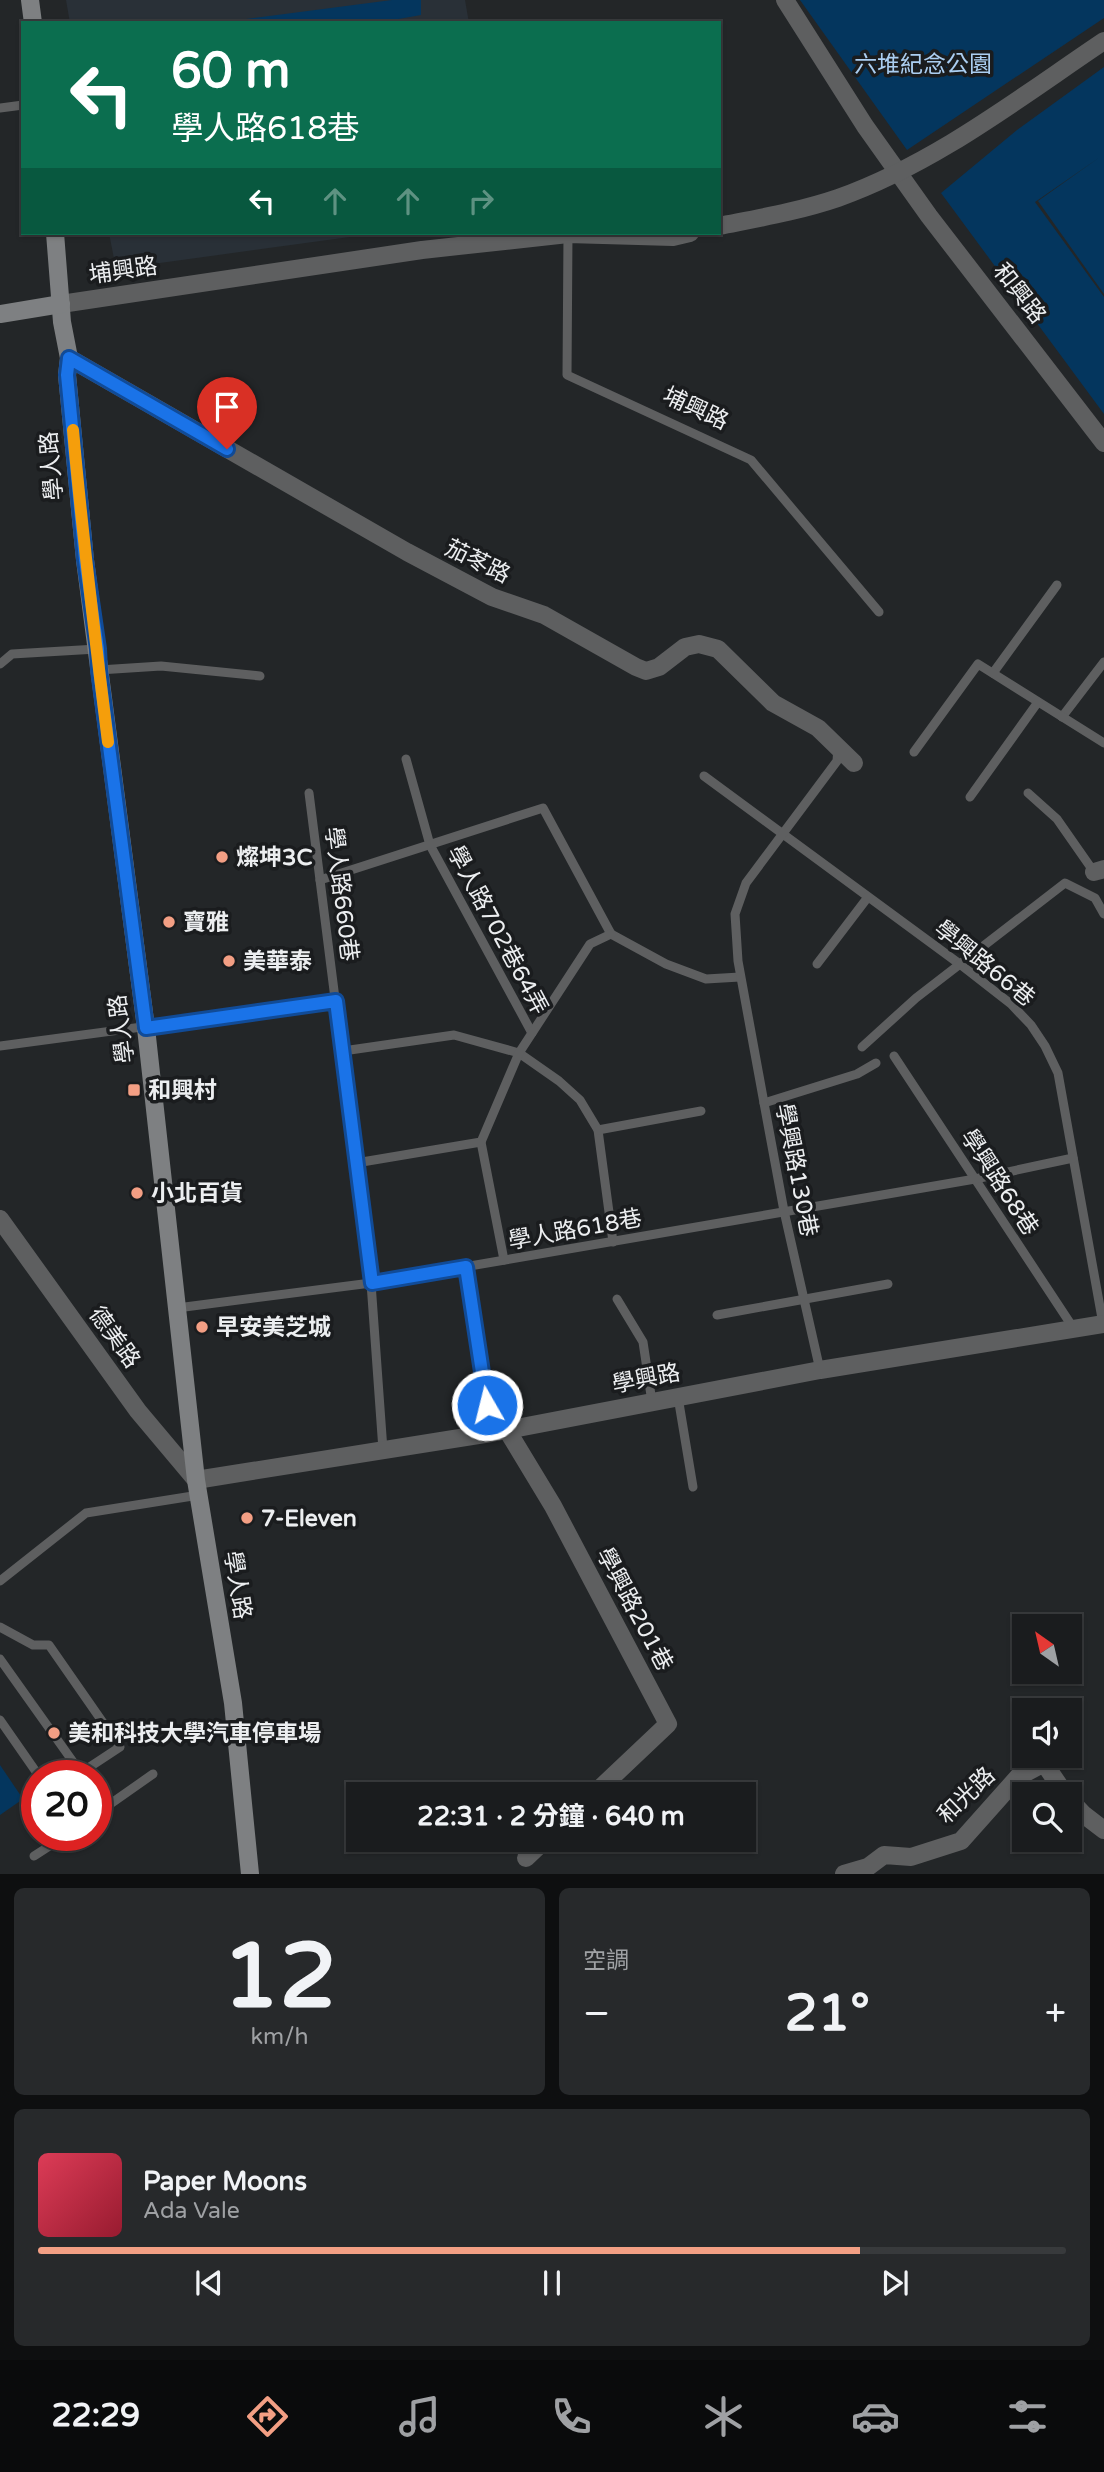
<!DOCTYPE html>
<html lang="zh-TW">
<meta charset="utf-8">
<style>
body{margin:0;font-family:"Varela Round","Noto Sans TC",sans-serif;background:#27292b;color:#f1f3f6;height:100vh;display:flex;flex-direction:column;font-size:26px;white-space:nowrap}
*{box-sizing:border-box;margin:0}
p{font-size:23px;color:#9fa1a4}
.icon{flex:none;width:38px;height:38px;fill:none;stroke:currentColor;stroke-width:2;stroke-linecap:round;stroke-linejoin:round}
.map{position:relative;height:1874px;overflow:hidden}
.drawer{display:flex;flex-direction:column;gap:14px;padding:14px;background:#0e0f10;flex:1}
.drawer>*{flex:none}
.top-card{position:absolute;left:21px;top:21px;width:700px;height:214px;border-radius:0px;box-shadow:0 2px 5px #0004,0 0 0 2px #383a3c;background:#0b6e4f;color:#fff;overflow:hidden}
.needle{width:46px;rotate:326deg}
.buttons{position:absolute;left:1012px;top:1614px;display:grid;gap:14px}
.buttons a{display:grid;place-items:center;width:70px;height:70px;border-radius:0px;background:#1a1c1e;box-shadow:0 2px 5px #0004,0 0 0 2px #383a3c;font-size:35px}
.speed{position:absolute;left:21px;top:1760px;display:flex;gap:14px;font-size:35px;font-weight:700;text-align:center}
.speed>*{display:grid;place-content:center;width:91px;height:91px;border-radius:50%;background:#1a1c1e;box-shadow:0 2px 5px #0004,0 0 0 2px #383a3c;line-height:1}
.speed .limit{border:10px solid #d22;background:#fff;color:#111}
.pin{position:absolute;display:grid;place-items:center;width:60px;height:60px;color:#fff;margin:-72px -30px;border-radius:50% 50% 50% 0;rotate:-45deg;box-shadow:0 0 7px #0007}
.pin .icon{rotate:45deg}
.me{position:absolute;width:77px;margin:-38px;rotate:352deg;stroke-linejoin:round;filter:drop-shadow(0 0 5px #0008)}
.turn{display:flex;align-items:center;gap:24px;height:147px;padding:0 35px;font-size:32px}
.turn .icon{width:91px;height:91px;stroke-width:2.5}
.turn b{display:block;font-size:49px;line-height:60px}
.lanes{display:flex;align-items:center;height:66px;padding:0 35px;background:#0003;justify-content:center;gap:35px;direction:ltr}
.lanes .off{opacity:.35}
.big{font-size:52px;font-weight:700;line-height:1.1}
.drawer .card{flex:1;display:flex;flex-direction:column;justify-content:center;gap:10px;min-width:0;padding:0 24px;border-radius:10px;background:#27292b}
.drawer .dial{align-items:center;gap:0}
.dial b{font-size:91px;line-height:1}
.song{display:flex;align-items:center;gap:21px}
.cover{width:84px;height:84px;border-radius:10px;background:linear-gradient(135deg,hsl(350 70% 55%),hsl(350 70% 35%))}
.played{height:7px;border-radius:4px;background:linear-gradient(90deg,#f39f84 80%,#383a3c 80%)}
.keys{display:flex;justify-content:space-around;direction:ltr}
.heat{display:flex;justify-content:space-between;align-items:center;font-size:38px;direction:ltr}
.drawer .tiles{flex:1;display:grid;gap:14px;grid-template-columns:1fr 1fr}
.card:last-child{grid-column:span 2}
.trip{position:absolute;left:346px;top:1782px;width:410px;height:70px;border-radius:0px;background:#1a1c1e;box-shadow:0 2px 5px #0004,0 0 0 2px #383a3c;font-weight:700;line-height:70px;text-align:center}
.tab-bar{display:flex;height:112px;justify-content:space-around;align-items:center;background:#0a0b0c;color:#9fa1a4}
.tab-bar .icon{width:49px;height:49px}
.tab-bar .selected{color:#f39f84}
.tab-bar b{font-size:32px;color:#f1f3f6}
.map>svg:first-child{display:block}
.built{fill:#293037}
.green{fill:#04365e}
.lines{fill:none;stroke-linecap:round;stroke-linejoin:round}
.service{stroke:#5e5f60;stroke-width:9}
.minor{stroke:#5e5f60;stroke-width:18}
.secondary{stroke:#7e8082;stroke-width:18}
.route-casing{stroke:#114b97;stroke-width:18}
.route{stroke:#1a73e8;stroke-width:12}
.slow{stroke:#f59e0b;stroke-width:12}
.poi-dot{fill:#f39f84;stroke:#1a1c1e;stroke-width:2.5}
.labels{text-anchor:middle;stroke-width:7;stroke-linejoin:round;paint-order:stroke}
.park-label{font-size:23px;fill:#abcef1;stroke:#1a1c1e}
.street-label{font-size:23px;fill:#eceef0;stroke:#1a1c1e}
.poi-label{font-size:23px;font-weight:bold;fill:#eceef0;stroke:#1a1c1e;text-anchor:start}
</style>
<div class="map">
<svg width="1104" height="1874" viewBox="0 0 1104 1874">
<rect width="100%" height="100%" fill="#232628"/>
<g class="built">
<polygon points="66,0 465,0 469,23 70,23"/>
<polygon points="109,233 379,233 116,269"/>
</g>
<g class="green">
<polygon points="392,0 421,0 421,15 376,23 215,23"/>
<polygon points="800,0 1104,0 1104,18 907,150"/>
<polygon points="1104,67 1104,294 1038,201 1100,157 1035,202 1104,297 1104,414 941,193 1017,130"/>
<polygon points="0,1765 23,1799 0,1815"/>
</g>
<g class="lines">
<g class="service">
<polyline points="0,108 23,105"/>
<polyline points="568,234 567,375 751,460 879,612"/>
<polyline points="0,664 12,654 97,649"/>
<polyline points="99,670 161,666 260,676"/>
<polyline points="993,673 1057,585"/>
<polyline points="1062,717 1104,662"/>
<polyline points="914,752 978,664 1104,743"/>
<polyline points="406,759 430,845 532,1033"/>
<polyline points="704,776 961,965 1011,1004 1031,1025 1045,1046 1058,1073 1103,1324"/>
<polyline points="309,793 371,1283 383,1450"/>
<polyline points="1028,793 1057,819 1094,872"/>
<polyline points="970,797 1038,702"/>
<polyline points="320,880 543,808 611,934"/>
<polyline points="611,934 666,964 706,979 740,977"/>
<polyline points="817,964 868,897"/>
<polyline points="0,1046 336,1001"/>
<polyline points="862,1047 916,998 1065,883 1095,898 1104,914"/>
<polyline points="343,1051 454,1035 519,1053 559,1081 580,1100 598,1130 613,1242"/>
<polyline points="894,1056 1074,1329"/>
<polyline points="764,1103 857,1074 876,1063"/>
<polyline points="598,1130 701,1111"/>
<polyline points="481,1142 504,1260"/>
<polyline points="356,1163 481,1142 519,1053 590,944 611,934"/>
<polyline points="466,1267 491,1433"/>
<polyline points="617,1299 643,1342 652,1402"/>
<polyline points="177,1308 371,1283 975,1179 1073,1158"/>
<polyline points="717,1315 888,1284"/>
<polyline points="820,1370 784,1211 764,1103 738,961 735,914 746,883 837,761 838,747"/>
<polyline points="678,1397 693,1487"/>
<polyline points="0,1581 86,1513 199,1495"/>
<polyline points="0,1627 33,1645 49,1645 120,1747 76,1776"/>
<polyline points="0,1659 81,1773"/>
<polyline points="0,1720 39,1776"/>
<polyline points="96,1814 153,1774"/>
<polyline points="34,1856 65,1836"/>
</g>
<g class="minor">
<polyline points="785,0 865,126 929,216 1104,443"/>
<path d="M 719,226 C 759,218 800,211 838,198 C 936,163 1019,98 1104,41"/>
<polyline points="61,304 422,250 568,234 673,237 690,233"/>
<polyline points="69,358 407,552 492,597 544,615 636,667 646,671 659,667 685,647 699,644 718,649 773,703 818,728 854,763"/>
<polyline points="1094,872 1104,869"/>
<polyline points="0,1219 138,1411 196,1480 491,1433 820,1370 1104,1324"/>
<polyline points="507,1430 553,1506 668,1724 594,1794"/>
<polyline points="1069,1799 1083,1814 1104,1830"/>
<polyline points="526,1858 546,1839"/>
<polyline points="844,1874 868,1867 884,1855 911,1857 961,1841 1018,1777 1044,1763 1065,1794"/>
</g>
<g class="secondary">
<polyline points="30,0 33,23"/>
<polyline points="55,233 62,322 69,358 67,375 85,560 146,1028 196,1480 233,1703 250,1874"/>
<polyline points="0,314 61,304"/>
</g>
</g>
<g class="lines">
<defs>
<polyline id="route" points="227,449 69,358 67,375 85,560 98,649 99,670 146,1028 336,1001 372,1283 466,1267 487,1405"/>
</defs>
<use href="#route" class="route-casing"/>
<use href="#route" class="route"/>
<path class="slow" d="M 73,430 C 82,534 95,638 108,742"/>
</g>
<g class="poi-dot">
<circle cx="222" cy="857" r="7"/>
<circle cx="169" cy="922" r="7"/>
<circle cx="229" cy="961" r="7"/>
<rect x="127" y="1083" width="14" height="14" rx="3.5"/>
<circle cx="137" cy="1193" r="7"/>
<circle cx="202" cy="1327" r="7"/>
<circle cx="247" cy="1518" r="7"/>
<circle cx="54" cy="1733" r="7"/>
</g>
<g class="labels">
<g class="park-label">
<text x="923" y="72">六堆紀念公園</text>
</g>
<g class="street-label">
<text transform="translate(123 270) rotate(-8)" y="8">埔興路</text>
<text transform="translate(1020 293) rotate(52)" y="8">和興路</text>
<text transform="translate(696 408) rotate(25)" y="8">埔興路</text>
<text transform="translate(51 466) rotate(-95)" y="8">學人路</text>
<text transform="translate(478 561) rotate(26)" y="8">茄苳路</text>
<text transform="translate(342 894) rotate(83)" y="8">學人路660巷</text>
<text transform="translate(498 930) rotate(62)" y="8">學人路702巷64弄</text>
<text transform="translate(985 963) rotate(39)" y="8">學興路66巷</text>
<text transform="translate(121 1029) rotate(-97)" y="8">學人路</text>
<text transform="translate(797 1170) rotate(79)" y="8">學興路130巷</text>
<text transform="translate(1000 1182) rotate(57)" y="8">學興路68巷</text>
<text transform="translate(575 1229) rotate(-10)" y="8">學人路618巷</text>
<text transform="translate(115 1337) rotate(54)" y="8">德美路</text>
<text transform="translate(646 1378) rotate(-11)" y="8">學興路</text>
<text transform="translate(238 1585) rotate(81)" y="8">學人路</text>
<text transform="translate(635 1609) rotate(62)" y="8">學興路201巷</text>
<text transform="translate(966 1795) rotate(-44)" y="8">和光路</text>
</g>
<g class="poi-label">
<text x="236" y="865">燦坤3C</text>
<text x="183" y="930">寶雅</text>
<text x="243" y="969">美華泰</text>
<text x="148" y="1098">和興村</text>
<text x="151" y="1201">小北百貨</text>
<text x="216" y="1335">早安美芝城</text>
<text x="261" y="1526">7-Eleven</text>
<text x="68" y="1741">美和科技大學汽車停車場</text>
</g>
</g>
</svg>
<div class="buttons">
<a><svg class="needle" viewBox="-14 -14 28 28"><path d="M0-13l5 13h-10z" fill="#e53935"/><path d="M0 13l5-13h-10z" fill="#9fa1a4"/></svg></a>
<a><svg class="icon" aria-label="sound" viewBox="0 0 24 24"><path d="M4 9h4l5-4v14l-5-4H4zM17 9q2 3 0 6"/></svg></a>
<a><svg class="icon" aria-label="search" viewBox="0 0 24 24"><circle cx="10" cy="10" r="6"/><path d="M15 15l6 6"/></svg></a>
</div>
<div class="speed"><div class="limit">20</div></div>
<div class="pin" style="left:227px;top:449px;background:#d93025"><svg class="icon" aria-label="arrive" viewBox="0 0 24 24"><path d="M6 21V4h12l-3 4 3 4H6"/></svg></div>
<svg class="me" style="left:487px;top:1405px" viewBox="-20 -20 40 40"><circle r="17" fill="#1a73e8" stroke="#fff" stroke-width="3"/><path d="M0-11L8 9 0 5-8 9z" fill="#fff"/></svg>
<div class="trip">22:31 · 2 分鐘 · 640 m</div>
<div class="top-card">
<div class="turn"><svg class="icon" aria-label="left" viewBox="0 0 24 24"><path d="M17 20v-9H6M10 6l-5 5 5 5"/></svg><div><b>60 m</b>學人路618巷</div></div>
<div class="lanes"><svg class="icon" aria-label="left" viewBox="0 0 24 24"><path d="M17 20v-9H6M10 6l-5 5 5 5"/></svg><svg class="icon off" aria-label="ahead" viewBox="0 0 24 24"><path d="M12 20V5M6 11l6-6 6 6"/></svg><svg class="icon off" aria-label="ahead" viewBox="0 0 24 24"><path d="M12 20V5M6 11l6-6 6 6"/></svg><svg class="icon off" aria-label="right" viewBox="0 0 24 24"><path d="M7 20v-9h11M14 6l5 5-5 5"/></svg></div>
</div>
</div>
<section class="drawer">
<div class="tiles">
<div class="card dial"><b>12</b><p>km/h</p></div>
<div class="card"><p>空調</p>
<div class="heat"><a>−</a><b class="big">21°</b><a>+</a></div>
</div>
<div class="card">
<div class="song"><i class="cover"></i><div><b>Paper Moons</b><p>Ada Vale</p></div></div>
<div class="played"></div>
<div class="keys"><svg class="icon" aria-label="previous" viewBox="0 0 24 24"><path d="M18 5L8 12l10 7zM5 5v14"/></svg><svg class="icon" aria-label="pause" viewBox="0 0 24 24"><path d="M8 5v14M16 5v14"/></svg><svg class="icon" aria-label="next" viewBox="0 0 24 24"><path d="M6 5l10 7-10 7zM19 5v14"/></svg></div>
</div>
</div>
</section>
<nav class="tab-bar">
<b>22:29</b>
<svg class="icon selected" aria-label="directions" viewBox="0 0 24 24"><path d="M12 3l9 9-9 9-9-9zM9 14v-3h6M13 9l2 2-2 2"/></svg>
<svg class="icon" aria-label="music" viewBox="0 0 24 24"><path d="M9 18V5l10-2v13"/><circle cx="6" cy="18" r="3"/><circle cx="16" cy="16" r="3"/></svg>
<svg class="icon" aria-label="phone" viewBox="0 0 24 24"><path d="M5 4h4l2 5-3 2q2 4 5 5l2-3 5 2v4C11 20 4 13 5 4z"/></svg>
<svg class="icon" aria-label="climate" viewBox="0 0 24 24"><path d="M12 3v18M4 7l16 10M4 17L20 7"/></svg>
<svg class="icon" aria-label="car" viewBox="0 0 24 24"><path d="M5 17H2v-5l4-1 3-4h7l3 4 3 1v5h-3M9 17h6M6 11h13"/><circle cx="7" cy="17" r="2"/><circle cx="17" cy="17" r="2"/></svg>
<svg class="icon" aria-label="filters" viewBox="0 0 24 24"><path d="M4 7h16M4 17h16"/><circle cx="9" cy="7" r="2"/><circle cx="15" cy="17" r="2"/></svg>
</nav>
